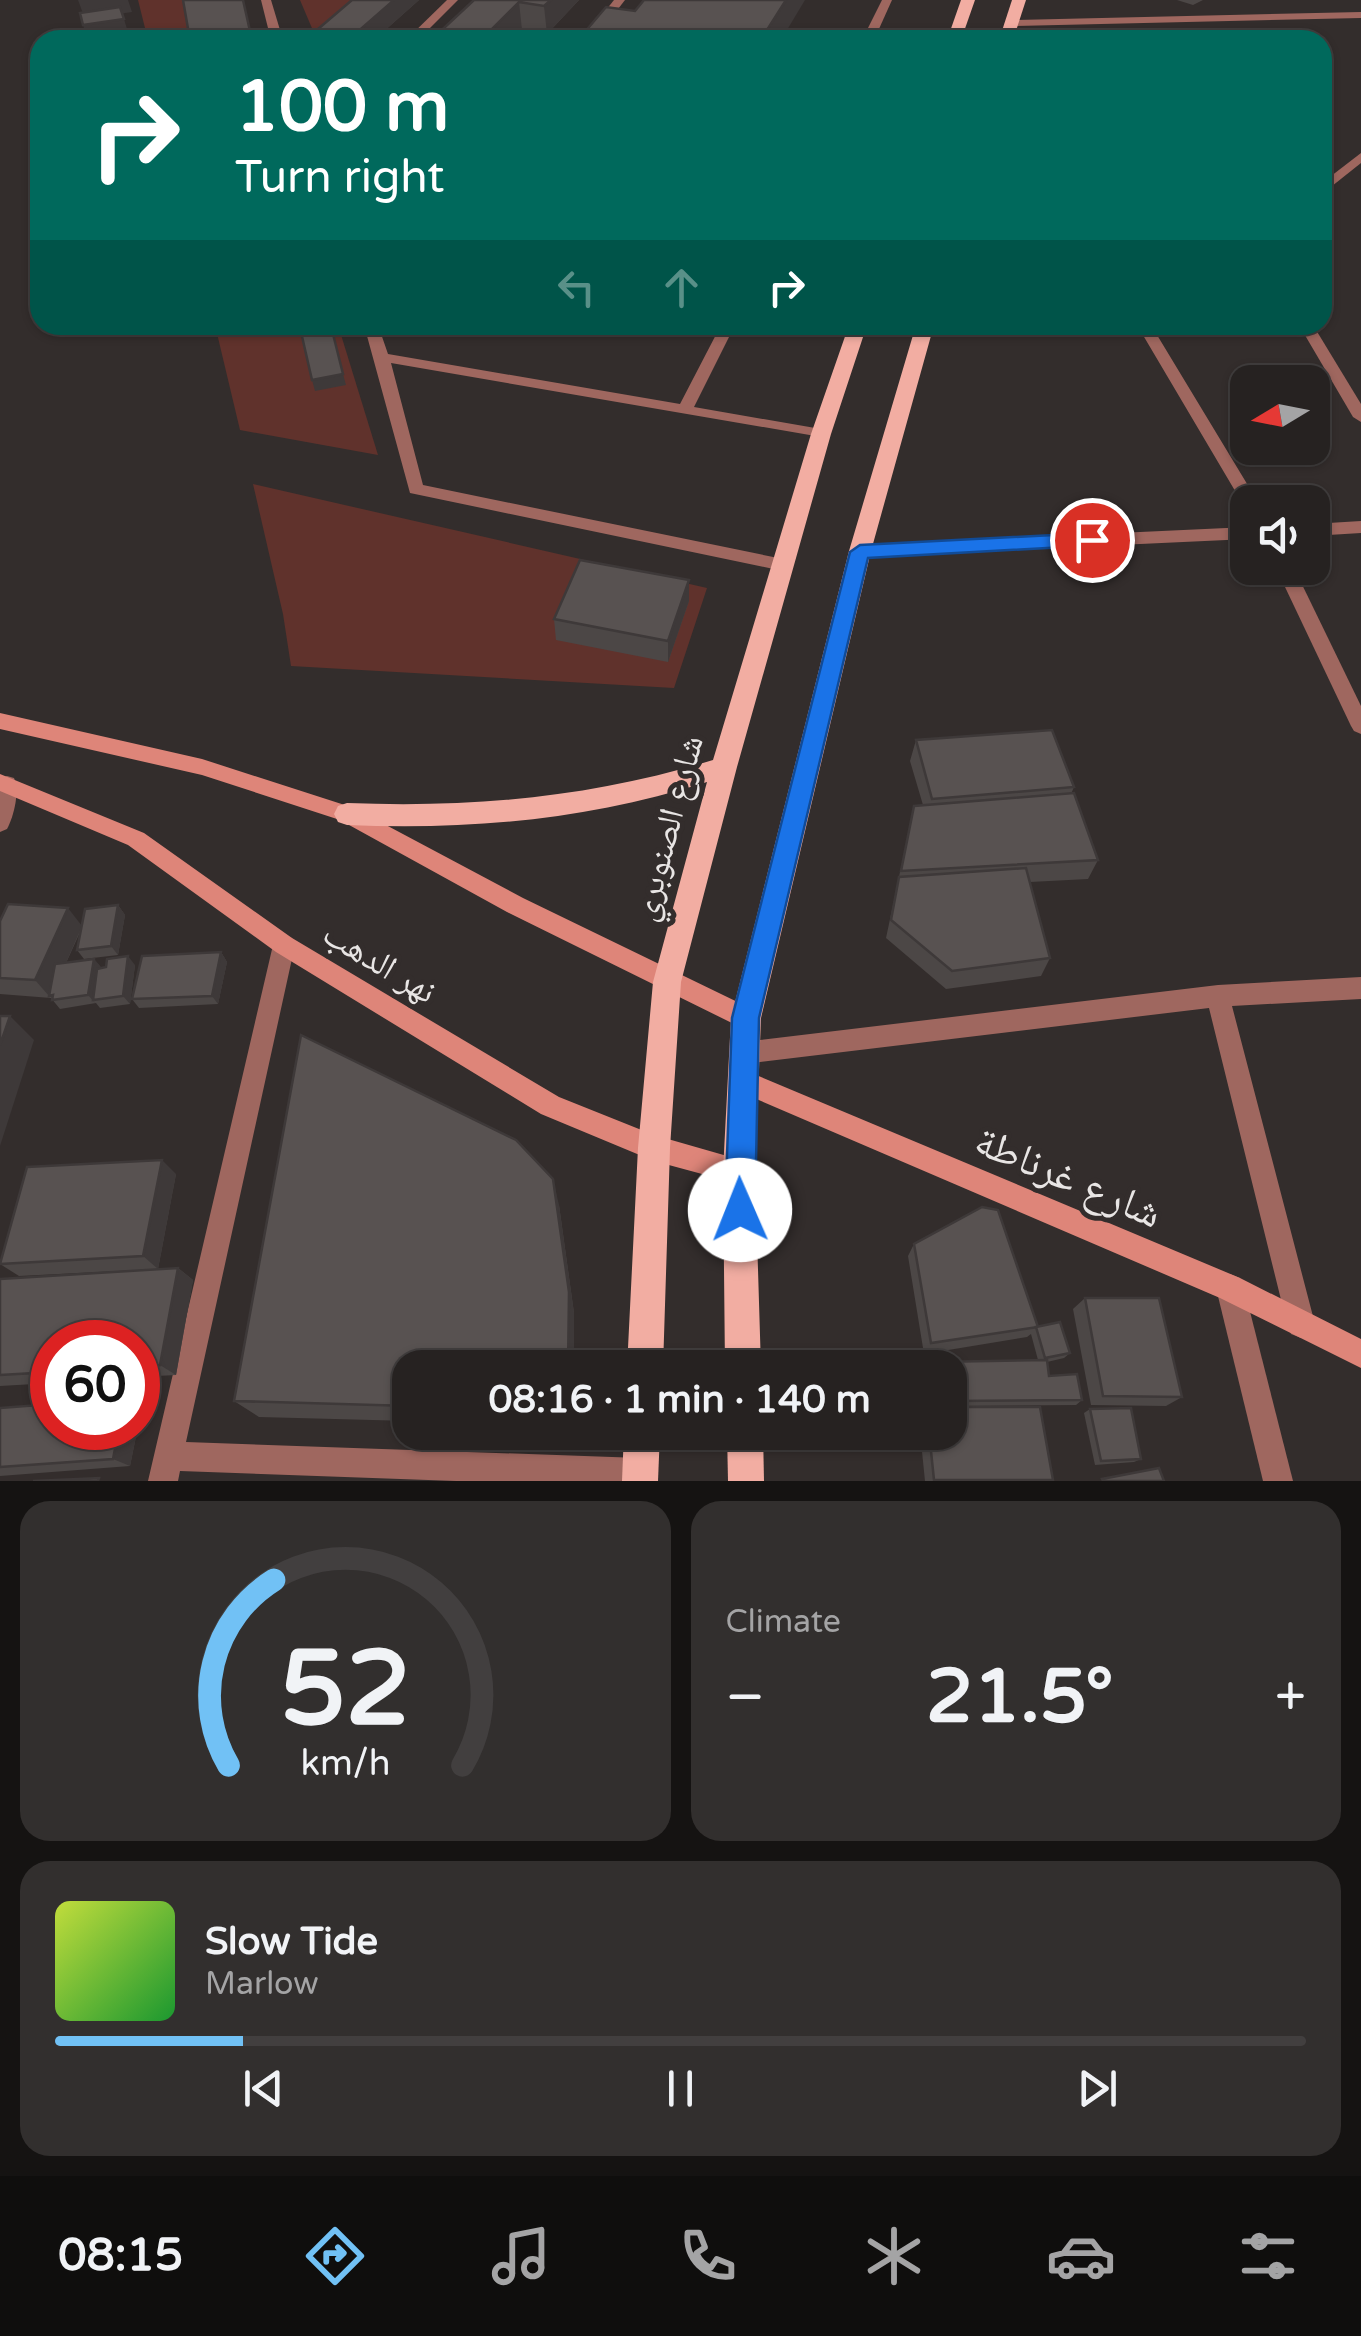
<!DOCTYPE html>
<meta charset="utf-8">
<style>
body{margin:0;font-family:"Varela Round","Noto Naskh Arabic",sans-serif;background:#322f2e;color:#f1f3f6;height:100vh;display:flex;flex-direction:column;font-size:38px;white-space:nowrap}
*{box-sizing:border-box;margin:0}
p{font-size:32px;color:#a4a4a5}
.icon{flex:none;width:55px;height:55px;fill:none;stroke:currentColor;stroke-width:2;stroke-linecap:round;stroke-linejoin:round}
.map{position:relative;height:1481px;overflow:hidden}
.drawer{display:flex;flex-direction:column;gap:20px;padding:20px;background:#151312;flex:1}
.drawer>*{flex:none}
.banner{position:absolute;left:30px;top:30px;width:1302px;height:305px;border-radius:30px;box-shadow:0 2px 8px #0004,0 0 0 2px #423f3f;background:#00695c;color:#fff;overflow:hidden}
.needle{width:65px;rotate:260deg}
.controls{position:absolute;left:1230px;top:365px;display:grid;gap:20px}
.controls a{display:grid;place-items:center;width:100px;height:100px;border-radius:20px;background:#262221;box-shadow:0 2px 8px #0004,0 0 0 2px #423f3f;font-size:50px}
.speed{position:absolute;left:30px;top:1320px;display:flex;gap:20px;font-size:50px;font-weight:700;text-align:center}
.speed>*{display:grid;place-content:center;width:130px;height:130px;border-radius:50%;background:#262221;box-shadow:0 2px 8px #0004,0 0 0 2px #423f3f;line-height:1}
.speed .limit{border:15px solid #d22;background:#fff;color:#111}
.pin{position:absolute;display:grid;place-items:center;width:85px;height:85px;color:#fff;margin:-42px;border:5px solid #fff;border-radius:50%;box-shadow:0 2px 10px #0007}
.me{position:absolute;width:110px;margin:-55px;rotate:359deg;stroke-linejoin:round;filter:drop-shadow(0 0 8px #0008)}
.turn{display:flex;align-items:center;gap:35px;height:210px;padding:0 40px;font-size:45px}
.turn .icon{width:130px;height:130px;stroke-width:2.5}
.turn b{display:block;font-size:70px;line-height:85px}
.lanes{display:flex;align-items:center;height:95px;padding:0 40px;background:#0003;justify-content:center;gap:50px;direction:ltr}
.lanes .off{opacity:.35}
.big{font-size:75px;font-weight:700;line-height:1.1}
.drawer .card{flex:1;display:flex;flex-direction:column;justify-content:center;gap:15px;min-width:0;padding:0 35px;border-radius:30px;background:#322f2e}
.drawer .dial{align-items:center;gap:0}
.dial svg{height:260px;overflow:visible;fill:none;stroke:#423f3f;stroke-width:7;stroke-linecap:round;text-anchor:middle}
.dial text{fill:#f1f3f6;stroke:none}
.song{display:flex;align-items:center;gap:30px}
.cover{width:120px;height:120px;border-radius:15px;background:linear-gradient(135deg,hsl(70 70% 55%),hsl(130 70% 35%))}
.played{height:10px;border-radius:5px;background:linear-gradient(90deg,#71c1f5 15%,#423f3f 15%)}
.keys{display:flex;justify-content:space-around;direction:ltr}
.heat{display:flex;justify-content:space-between;align-items:center;font-size:55px;direction:ltr}
.drawer .tiles{flex:1;display:grid;gap:20px;grid-template-columns:1fr 1fr}
.card:last-child{grid-column:span 2}
.trip{position:absolute;left:392px;top:1350px;width:575px;height:100px;border-radius:30px;background:#262221;box-shadow:0 2px 8px #0004,0 0 0 2px #423f3f;font-weight:700;line-height:100px;text-align:center}
.tab-bar{display:flex;height:160px;justify-content:space-around;align-items:center;background:#0f0e0d;color:#a4a4a5}
.tab-bar .icon{width:70px;height:70px}
.tab-bar .on{color:#71c1f5}
.tab-bar b{font-size:45px;color:#f1f3f6}
.map>svg:first-child{display:block}
.green{fill:#60322c}
.lines{fill:none;stroke-linecap:round;stroke-linejoin:round}
.lane{fill:#9f675f;fill-rule:evenodd}
.street{fill:#9f675f;fill-rule:evenodd}
.secondary{fill:#de8579;fill-rule:evenodd}
.primary{fill:#f2ada2;fill-rule:evenodd}
.wall{fill:#4c4746}
.shaded-wall{fill:#3e3939}
.building{fill:#585251;stroke:#3e3939;stroke-width:2.5}
.route{fill:#1a73e8;stroke:#114b97;stroke-width:2.5}
.labels{text-anchor:middle;stroke-width:10;stroke-linejoin:round;paint-order:stroke}
.street-label{font-size:35px;fill:#e8e5e4;stroke:#332d2c}
.near-street-label{font-size:42px;fill:#e8e5e4;stroke:#332d2c}
</style>
<div class="map">
<svg width="1361" height="1481" viewBox="0 0 1361 1481">
<rect width="100%" height="100%" fill="#332d2c"/>
<g class="green">
<polygon points="138,0 187,0 194,40 148,40"/>
<polygon points="300,0 378,0 331,40 317,40"/>
<polygon points="215,325 338,325 378,455 240,430"/>
<polygon points="253,484 707,588 674,688 291,666 283,614"/>
</g>
<g class="lines">
<g class="lane">
<polygon points="261,0 271,0 283,40 271,40"/>
<polygon points="447,0 458,0 418,40 406,40"/>
<polygon points="614,0 625,0 594,40 582,40"/>
<polygon points="882,0 892,0 874,40 862,40"/>
<polygon points="364,325 378,325 388,354 680,404 721,325 735,325 694,407 821,429 829,434 827,438 391,363 423,485 783,559 792,565 783,571 410,493"/>
</g>
<g class="street">
<polygon points="1361,12 1361,18 1011,26 1006,23 1011,20"/>
<polygon points="1361,153 1361,163 1322,194 1322,183"/>
<polygon points="1137,325 1151,325 1258,502 1248,502 1248,507 1244,506"/>
<polygon points="1299,325 1313,325 1361,404 1361,422 1353,417"/>
<polygon points="1361,521 1361,533 1312,536 1312,524"/>
<polygon points="1248,527 1248,539 860,557 851,551 860,545"/>
<polygon points="1276,568 1294,568 1361,706 1361,734 1354,731 1351,726"/>
<path d="M 7,776 L 14,778 C 20,791 14,816 7,829 L 0,832 L 0,778 Z"/>
<polygon points="284,935 292,938 295,945 186,1442 640,1458 650,1463 655,1473 651,1481 456,1481 180,1471 178,1481 148,1481 273,945 276,938"/>
<polygon points="1361,977 1361,999 1232,1006 1315,1324 1311,1334 1301,1338 1291,1334 1287,1324 1209,1008 744,1064 736,1061 732,1053 736,1045 744,1042 1218,985"/>
<polygon points="1230,1274 1240,1278 1244,1288 1293,1481 1263,1481 1216,1288 1220,1278"/>
</g>
<g class="secondary">
<polygon points="0,713 202,759 354,808 523,898 754,1010 758,1018 754,1026 746,1029 738,1026 507,912 340,820 202,775 0,729"/>
<polygon points="0,774 144,833 292,938 559,1097 654,1135 748,1162 752,1171 748,1180 739,1184 654,1161 541,1114 276,952 128,845 0,791"/>
<polygon points="742,1069 1240,1278 1361,1339 1361,1368 1220,1298 733,1089 730,1081 733,1073"/>
</g>
<g class="primary">
<polygon points="961,0 975,0 961,40 947,40"/>
<polygon points="1012,0 1026,0 1013,40 999,40"/>
<path d="M 849,325 L 867,325 L 831,434 L 737,767 L 681,982 L 670,1148 L 663,1368 L 627,1368 L 638,1148 L 653,982 L 707,782 C 588,820 471,830 347,825 L 338,822 L 334,814 L 338,806 L 347,803 C 474,808 592,797 713,760 L 811,434 Z"/>
<polygon points="916,325 934,325 871,551 761,1018 755,1171 761,1368 725,1368 723,1171 731,1018 849,551"/>
<polygon points="624,1432 660,1432 658,1481 622,1481"/>
<polygon points="727,1432 763,1432 764,1481 728,1481"/>
</g>
</g>
<g class="wall">
<polygon points="352,0 419,0 374,40 320,40 318,29"/>
<polygon points="474,0 579,0 547,34 522,30 512,40 431,40"/>
<polygon points="1177,0 1203,0 1193,5"/>
<polygon points="689,601 668,662 556,640 554,619"/>
<polygon points="916,740 1074,787 1071,794 1098,860 1088,879 1030,882 1050,958 1041,976 946,989 886,938 914,806 923,805 910,761"/>
<polygon points="118,905 125,915 118,955 84,959 77,950 81,930 66,963 94,959 101,968 135,965 130,1004 100,1008 96,1003 60,1009 51,998 0,994 0,921 81,925"/>
<polygon points="221,952 227,962 218,1004 139,1008 132,999"/>
<polygon points="176,1174 158,1269 19,1276 0,1264"/>
<polygon points="559,1205 574,1313 410,1368 410,1421 259,1417 234,1401"/>
<polygon points="914,1244 1037,1326 1070,1353 1064,1358 1047,1362 1049,1376 1082,1400 1076,1405 950,1406 950,1368 930,1368 934,1362 1038,1360 1031,1334 1027,1337 924,1354 908,1256"/>
<polygon points="178,1268 193,1280 176,1375 138,1377 138,1342 52,1342 52,1383 0,1386 0,1279"/>
<polygon points="1085,1298 1182,1397 1166,1406 1091,1405 1073,1309"/>
<polygon points="138,1405 142,1407 130,1466 0,1476 0,1408 138,1428"/>
<polygon points="1090,1409 1141,1459 1134,1462 1095,1465 1084,1413"/>
<polygon points="920,1432 950,1432 1052,1481 925,1481"/>
</g>
<g class="shaded-wall">
<polygon points="78,0 128,0 132,12 85,19"/>
<polygon points="394,0 419,0 374,40 356,40 354,35"/>
<polygon points="551,0 579,0 547,34 544,6"/>
<polygon points="786,0 805,0 781,40 767,30"/>
<polygon points="519,2 522,30 512,40 481,40"/>
<polygon points="124,19 127,29 86,35 83,25"/>
<polygon points="343,374 346,385 315,391 312,380"/>
<polygon points="689,580 689,601 668,662 668,641"/>
<polygon points="118,905 125,915 118,955 111,946"/>
<polygon points="68,908 82,926 52,995 49,996 35,980"/>
<polygon points="221,952 227,962 218,1004 212,996"/>
<polygon points="128,956 135,965 130,1004 123,996"/>
<polygon points="94,959 102,968 93,1000 96,1004 88,995"/>
<polygon points="10,1016 34,1040 0,1146 0,1045"/>
<polygon points="162,1160 176,1174 158,1269 143,1256"/>
<polygon points="553,1179 559,1205 574,1313 574,1368 568,1368"/>
<polygon points="178,1268 193,1280 176,1375 160,1365"/>
<polygon points="138,1405 142,1407 130,1466 113,1459 119,1428 138,1428"/>
</g>
<g class="building">
<polygon points="183,0 243,0 252,40 190,40"/>
<polygon points="352,0 394,0 354,35 318,29"/>
<polygon points="474,0 551,0 544,6 519,2 481,40 431,40"/>
<polygon points="644,0 786,0 767,30 803,35 801,40 578,40 606,7 635,11"/>
<polygon points="120,7 124,19 83,25 80,13"/>
<polygon points="331,326 343,374 312,380 301,332"/>
<polygon points="580,560 689,580 668,641 554,619"/>
<polygon points="1052,730 1074,787 932,799 916,740"/>
<polygon points="1074,793 1098,860 901,871 914,806"/>
<polygon points="1026,868 1050,958 952,971 891,920 899,877"/>
<polygon points="8,904 68,908 35,980 0,978 0,921"/>
<polygon points="118,905 111,946 77,950 85,909"/>
<polygon points="221,952 212,996 132,999 142,956"/>
<polygon points="128,956 123,996 93,1000 97,969 106,967 107,959"/>
<polygon points="94,959 88,995 52,1000 53,995 49,996 55,964"/>
<polygon points="0,1016 10,1016 0,1045"/>
<polygon points="301,1035 516,1140 553,1179 569,1292 568,1368 410,1368 410,1406 234,1401"/>
<polygon points="162,1160 143,1256 0,1264 27,1167"/>
<polygon points="982,1207 998,1210 1038,1327 931,1343 914,1244"/>
<polygon points="178,1268 160,1365 138,1366 138,1342 52,1342 52,1372 0,1375 0,1279"/>
<polygon points="1085,1298 1159,1298 1182,1397 1103,1396"/>
<polygon points="1060,1322 1070,1353 1045,1358 1036,1327"/>
<polygon points="1047,1360 1049,1376 1077,1374 1082,1400 950,1401 950,1368 934,1368 934,1362"/>
<polygon points="52,1404 52,1428 119,1428 113,1459 0,1467 0,1408"/>
<polygon points="950,1407 1040,1407 1053,1480 934,1480 929,1432 950,1432"/>
<polygon points="1131,1408 1141,1459 1101,1461 1090,1409"/>
<polygon points="1159,1468 1164,1481 1103,1481 1102,1479"/>
<polygon points="99,1478 98,1481 33,1481"/>
</g>
<polygon class="route" points="1092,533 1100,535 1100,545 868,558 759,1018 755,1210 750,1221 740,1225 729,1221 725,1210 732,1018 850,552 860,545"/>
<g class="labels">
<g class="street-label">
<text transform="translate(667 828) rotate(-75)" y="12">شارع الصنوبري</text>
<text transform="translate(380 962) rotate(31)" y="12">نهر الدهب</text>
</g>
<g class="near-street-label">
<text transform="translate(1069 1176) rotate(23)" y="15">شارع غرناطة</text>
</g>
</g>
</svg>
<div class="controls">
<a><svg class="needle" viewBox="-14 -14 28 28"><path d="M0-13l5 13h-10z" fill="#e53935"/><path d="M0 13l5-13h-10z" fill="#a4a4a5"/></svg></a>
<a><svg class="icon" aria-label="sound" viewBox="0 0 24 24"><path d="M4 9h4l5-4v14l-5-4H4zM17 9q2 3 0 6"/></svg></a>
</div>
<div class="speed"><div class="limit">60</div></div>
<div class="pin" style="left:1092px;top:540px;background:#d93025"><svg class="icon" aria-label="arrive" viewBox="0 0 24 24"><path d="M6 21V4h12l-3 4 3 4H6"/></svg></div>
<svg class="me" style="left:740px;top:1210px" viewBox="-20 -20 40 40"><circle r="19" fill="#fff"/><path d="M0-13L10 11 0 6-10 11z" fill="#1a73e8"/></svg>
<div class="trip">08:16 · 1 min · 140 m</div>
<div class="banner">
<div class="turn"><svg class="icon" aria-label="right" viewBox="0 0 24 24"><path d="M7 20v-9h11M14 6l5 5-5 5"/></svg><div><b>100 m</b>Turn right</div></div>
<div class="lanes"><svg class="icon off" aria-label="left" viewBox="0 0 24 24"><path d="M17 20v-9H6M10 6l-5 5 5 5"/></svg><svg class="icon off" aria-label="ahead" viewBox="0 0 24 24"><path d="M12 20V5M6 11l6-6 6 6"/></svg><svg class="icon" aria-label="right" viewBox="0 0 24 24"><path d="M7 20v-9h11M14 6l5 5-5 5"/></svg></div>
</div>
</div>
<section class="drawer">
<div class="tiles">
<div class="card dial"><svg viewBox="0 0 100 80">
<path d="M14 69A42 42 0 1 1 86 69"/>
<path d="M14 69A42 42 0 0 1 28 12" stroke="#71c1f5"/>
<text x="50" y="56" font-size="32" font-weight="700">52</text>
<text x="50" y="72" font-size="11">km/h</text>
</svg></div>
<div class="card"><p>Climate</p>
<div class="heat"><a>−</a><b class="big">21.5°</b><a>+</a></div>
</div>
<div class="card">
<div class="song"><i class="cover"></i><div><b>Slow Tide</b><p>Marlow</p></div></div>
<div class="played"></div>
<div class="keys"><svg class="icon" aria-label="previous" viewBox="0 0 24 24"><path d="M18 5L8 12l10 7zM5 5v14"/></svg><svg class="icon" aria-label="pause" viewBox="0 0 24 24"><path d="M8 5v14M16 5v14"/></svg><svg class="icon" aria-label="next" viewBox="0 0 24 24"><path d="M6 5l10 7-10 7zM19 5v14"/></svg></div>
</div>
</div>
</section>
<nav class="tab-bar">
<b>08:15</b>
<svg class="icon on" aria-label="directions" viewBox="0 0 24 24"><path d="M12 3l9 9-9 9-9-9zM9 14v-3h6M13 9l2 2-2 2"/></svg>
<svg class="icon" aria-label="music" viewBox="0 0 24 24"><path d="M9 18V5l10-2v13"/><circle cx="6" cy="18" r="3"/><circle cx="16" cy="16" r="3"/></svg>
<svg class="icon" aria-label="phone" viewBox="0 0 24 24"><path d="M5 4h4l2 5-3 2q2 4 5 5l2-3 5 2v4C11 20 4 13 5 4z"/></svg>
<svg class="icon" aria-label="climate" viewBox="0 0 24 24"><path d="M12 3v18M4 7l16 10M4 17L20 7"/></svg>
<svg class="icon" aria-label="car" viewBox="0 0 24 24"><path d="M5 17H2v-5l4-1 3-4h7l3 4 3 1v5h-3M9 17h6M6 11h13"/><circle cx="7" cy="17" r="2"/><circle cx="17" cy="17" r="2"/></svg>
<svg class="icon" aria-label="filters" viewBox="0 0 24 24"><path d="M4 7h16M4 17h16"/><circle cx="9" cy="7" r="2"/><circle cx="15" cy="17" r="2"/></svg>
</nav>
